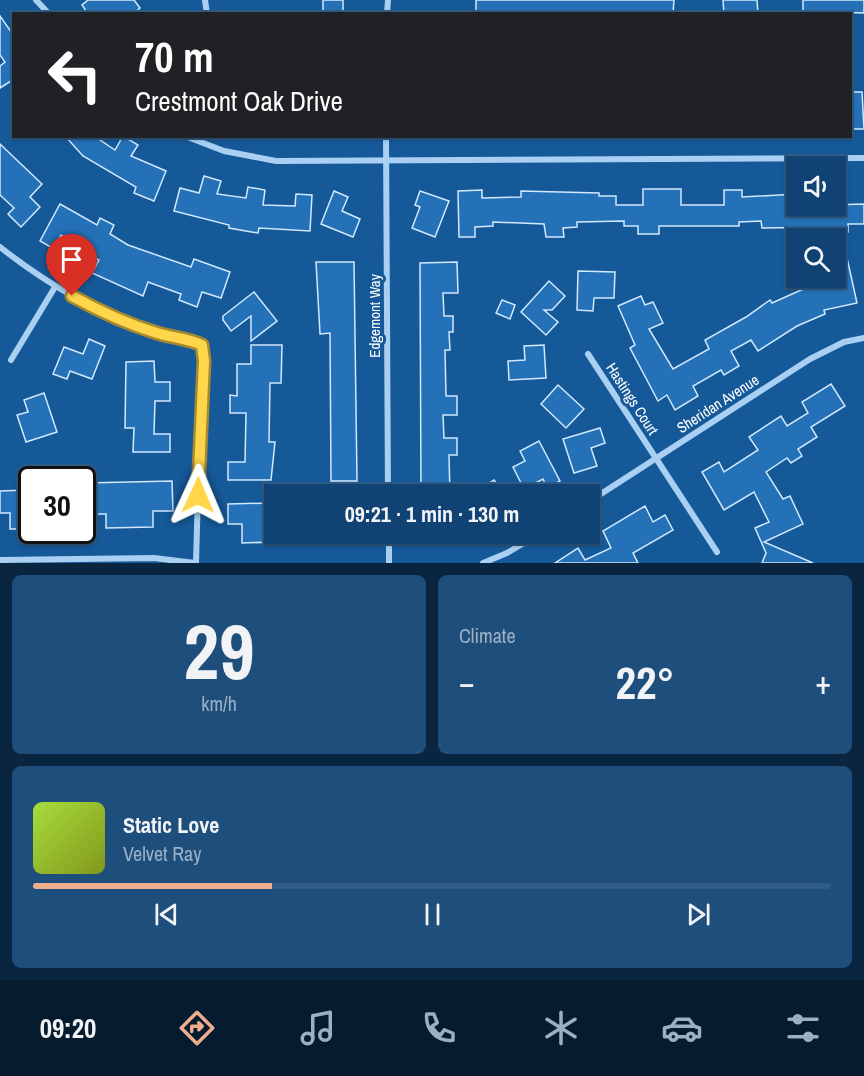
<!DOCTYPE html>
<meta charset="utf-8">
<style>
body{margin:0;font-family:"Archivo Narrow",sans-serif;background:#1e4e7b;color:#f1f3f6;height:100vh;display:flex;flex-direction:column;font-size:22px;white-space:nowrap}
*{box-sizing:border-box;margin:0}
p{font-size:20px;color:#9cb0c4}
.icon{flex:none;width:33px;height:33px;fill:none;stroke:currentColor;stroke-width:2;stroke-linecap:round;stroke-linejoin:round}
.map{position:relative;height:563px;overflow:hidden}
.sheet{display:flex;flex-direction:column;gap:12px;padding:12px;background:#09253f;flex:1}
.sheet>*{flex:none}
.top-card{position:absolute;left:12px;top:12px;width:840px;height:126px;border-radius:0px;box-shadow:0 2px 4px #0004,0 0 0 2px #305c85;background:#202124;color:#fff;overflow:hidden}
.controls{position:absolute;left:786px;top:156px;display:grid;gap:12px}
.controls a{display:grid;place-items:center;width:60px;height:60px;border-radius:0px;background:#104373;box-shadow:0 2px 4px #0004,0 0 0 2px #305c85;font-size:30px}
.speed{position:absolute;left:18px;top:466px;display:flex;gap:12px;font-size:30px;font-weight:700;text-align:center}
.speed>*{display:grid;place-content:center;width:78px;height:78px;border-radius:50%;background:#104373;box-shadow:0 2px 4px #0004,0 0 0 2px #305c85;line-height:1}
.speed .limit{border:3px solid #111;border-radius:9px;background:#fff;color:#111}
.pin{position:absolute;display:grid;place-items:center;width:51px;height:51px;color:#fff;margin:-62px -26px;border-radius:50% 50% 50% 0;rotate:-45deg;box-shadow:0 0 6px #0007}
.pin .icon{rotate:45deg}
.me{position:absolute;width:66px;margin:-33px;rotate:1deg;stroke-linejoin:round;filter:drop-shadow(0 0 4px #0008)}
.turn{display:flex;align-items:center;gap:21px;height:126px;padding:0 24px;font-size:27px}
.turn .icon{width:78px;height:78px;stroke-width:2.5}
.turn b{display:block;font-size:42px;line-height:51px}
.big{font-size:45px;font-weight:700;line-height:1.1}
.sheet .widget{flex:1;display:flex;flex-direction:column;justify-content:center;gap:9px;min-width:0;padding:0 21px;border-radius:9px;background:#1e4e7b}
.sheet .dial{align-items:center;gap:0}
.dial b{font-size:78px;line-height:1}
.song{display:flex;align-items:center;gap:18px}
.cover{width:72px;height:72px;border-radius:9px;background:linear-gradient(135deg,hsl(80 70% 55%),hsl(70 70% 35%))}
.played{height:6px;border-radius:3px;background:linear-gradient(90deg,#eead8d 30%,#305c85 30%)}
.keys{display:flex;justify-content:space-around;direction:ltr}
.heat{display:flex;justify-content:space-between;align-items:center;font-size:33px;direction:ltr}
.sheet .tiles{flex:1;display:grid;gap:12px;grid-template-columns:1fr 1fr}
.widget:last-child{grid-column:span 2}
.trip{position:absolute;left:264px;top:484px;width:336px;height:60px;border-radius:0px;background:#104373;box-shadow:0 2px 4px #0004,0 0 0 2px #305c85;font-weight:700;line-height:60px;text-align:center}
.tabs{display:flex;height:96px;justify-content:space-around;align-items:center;background:#061b2e;color:#9cb0c4}
.tabs .icon{width:42px;height:42px}
.tabs .selected{color:#eead8d}
.tabs b{font-size:27px;color:#f1f3f6}
.map>svg:first-child{display:block}
.building{fill:#2471b8;stroke:#d1e8fd;stroke-width:1.5}
.lines{fill:none;stroke-linecap:round;stroke-linejoin:round}
.minor{stroke:#a9d0f2;stroke-width:6}
.route-casing{stroke:#a68a30;stroke-width:15}
.route{stroke:#ffd54a;stroke-width:10}
.labels{text-anchor:middle;stroke-width:6;stroke-linejoin:round;paint-order:stroke}
.street-label{font-size:15px;fill:#fff;stroke:#155999}
</style>
<div class="map">
<svg width="864" height="563" viewBox="0 0 864 563">
<rect width="100%" height="100%" fill="#155999"/>
<g class="building">
<polygon points="88,0 134,0 140,8 133,14 88,14 82,5"/>
<rect x="323" y="0" width="20" height="14"/>
<polygon points="476,0 674,0 673,14 476,14"/>
<polygon points="723,0 757,0 758,14 724,14"/>
<polygon points="803,0 864,0 864,13 803,11"/>
<polygon points="0,16 14,36 14,79 0,88 0,66 5,62 0,55"/>
<polygon points="850,92 862,92 864,129 850,129"/>
<polygon points="65,136 94,136 115,150 123,136 138,145 131,156 166,171 154,201 134,193 136,187 83,156"/>
<polygon points="0,144 42,184 30,197 40,207 21,227 8,214 14,208 0,195"/>
<polygon points="204,176 221,181 217,194 246,198 248,187 265,190 263,205 295,206 296,194 312,195 310,231 259,228 258,233 229,228 229,225 174,211 180,188 199,193"/>
<polygon points="643,189 681,189 681,205 724,205 724,190 742,190 742,197 796,194 796,206 864,204 864,224 848,224 848,232 831,232 831,227 762,228 761,221 739,222 739,226 659,226 659,234 638,234 638,226 624,226 624,221 577,222 577,227 563,228 564,237 546,237 544,224 493,222 493,226 475,227 475,237 459,237 458,191 482,190 482,198 521,197 521,191 599,193 599,196 616,196 616,205 643,205"/>
<polygon points="334,191 348,197 342,211 360,219 353,237 321,224"/>
<polygon points="420,191 449,201 435,237 412,228 420,207 415,205"/>
<polygon points="60,204 97,225 100,218 114,225 110,234 128,245 191,267 194,259 230,272 221,298 202,292 197,307 179,300 181,294 148,282 143,296 92,273 99,260 84,252 86,249 61,235 54,249 40,241"/>
<polygon points="847,258 857,303 824,310 825,314 797,326 758,351 751,340 731,351 739,366 724,375 721,370 693,386 698,396 675,410 667,395 658,401 630,348 635,345 618,306 641,296 645,305 653,302 663,323 649,329 673,369 709,349 705,340 746,317 770,300 772,303 819,282 818,278 836,278 836,261"/>
<polygon points="316,262 354,262 357,481 331,481 330,333 320,334"/>
<polygon points="457,262 458,293 443,293 444,316 453,316 453,332 449,332 450,350 445,350 446,396 457,396 457,415 443,415 444,438 457,438 457,455 449,455 450,495 421,495 420,263"/>
<polygon points="578,271 615,272 614,298 594,298 593,311 577,310"/>
<polygon points="549,281 565,296 552,310 544,310 558,322 546,335 521,312"/>
<polygon points="254,292 277,321 251,341 251,316 231,331 223,320 223,316"/>
<polygon points="502,300 515,305 510,319 496,313"/>
<polygon points="89,339 105,346 92,379 70,371 67,379 53,374 64,347 83,354"/>
<polygon points="251,345 282,345 281,383 270,383 269,442 275,442 271,480 228,480 228,462 245,462 246,413 230,413 230,395 237,396 237,364 251,364"/>
<polygon points="544,345 546,378 509,380 508,361 525,360 524,346"/>
<polygon points="154,361 155,382 170,382 170,401 155,401 154,434 170,434 170,452 133,452 134,428 125,428 126,362"/>
<polygon points="831,384 845,406 811,427 817,437 798,449 802,456 791,463 787,458 766,472 783,499 790,496 803,524 764,542 813,563 762,563 766,553 755,528 769,522 754,492 724,510 702,472 719,462 724,472 758,450 749,437 781,416 787,426 808,413 802,402"/>
<polygon points="558,385 584,409 566,428 541,404"/>
<polygon points="44,393 57,432 26,442 17,415 28,412 24,400"/>
<polygon points="600,428 605,443 591,448 597,466 574,473 563,439"/>
<polygon points="539,441 560,481 547,488 543,479 524,489 513,467 525,461 520,451"/>
<polygon points="494,480 504,495 472,495"/>
<polygon points="172,481 173,511 153,511 153,527 106,528 106,514 85,514 85,483"/>
<polygon points="27,490 28,529 10,529 10,513 0,513 0,491"/>
<polygon points="270,503 274,542 242,543 242,524 228,524 228,504"/>
<polygon points="645,506 653,522 665,515 673,530 633,553 638,563 555,563 578,548 585,560 611,548 603,531"/>
</g>
<g class="lines">
<g class="minor">
<polyline points="36,0 49,14"/>
<polyline points="205,0 207,14"/>
<polyline points="387,14 388,0"/>
<polyline points="185,136 224,151 276,161 864,158"/>
<polyline points="386,136 388,495"/>
<path d="M 0,247 C 43,281 88,308 140,327 C 160,335 182,335 202,345 L 204,361 L 201,385 L 196,563"/>
<polyline points="588,354 717,552"/>
<polyline points="11,360 55,287"/>
<polyline points="590,501 810,359 844,342 864,338"/>
<polyline points="389,534 389,563"/>
<polyline points="0,560 154,558 195,563"/>
<polyline points="483,563 507,553 539,534"/>
</g>
</g>
<g class="lines">
<defs>
<path id="route" d="M 72,296 C 99,311 127,324 157,333 C 173,338 187,338 202,345 L 204,361 L 198,495"/>
</defs>
<use href="#route" class="route-casing"/>
<use href="#route" class="route"/>
</g>
<g class="labels">
<g class="street-label">
<text transform="translate(375 316) rotate(-90)" y="5">Edgemont Way</text>
<text transform="translate(632 399) rotate(57)" y="5">Hastings Court</text>
<text transform="translate(718 404) rotate(-33)" y="5">Sheridan Avenue</text>
</g>
</g>
</svg>
<div class="controls">
<a><svg class="icon" aria-label="sound" viewBox="0 0 24 24"><path d="M4 9h4l5-4v14l-5-4H4zM17 9q2 3 0 6"/></svg></a>
<a><svg class="icon" aria-label="search" viewBox="0 0 24 24"><circle cx="10" cy="10" r="6"/><path d="M15 15l6 6"/></svg></a>
</div>
<div class="speed"><div class="limit">30</div></div>
<div class="pin" style="left:72px;top:296px;background:#d93025"><svg class="icon" aria-label="arrive" viewBox="0 0 24 24"><path d="M6 21V4h12l-3 4 3 4H6"/></svg></div>
<svg class="me" style="left:198px;top:495px" viewBox="-20 -20 40 40"><path d="M0-17L14 15 0 8-14 15z" fill="#ffd54a" stroke="#fff" stroke-width="4"/></svg>
<div class="trip">09:21 · 1 min · 130 m</div>
<div class="top-card">
<div class="turn"><svg class="icon" aria-label="left" viewBox="0 0 24 24"><path d="M17 20v-9H6M10 6l-5 5 5 5"/></svg><div><b>70 m</b>Crestmont Oak Drive</div></div>
</div>
</div>
<section class="sheet">
<div class="tiles">
<div class="widget dial"><b>29</b><p>km/h</p></div>
<div class="widget"><p>Climate</p>
<div class="heat"><a>−</a><b class="big">22°</b><a>+</a></div>
</div>
<div class="widget">
<div class="song"><i class="cover"></i><div><b>Static Love</b><p>Velvet Ray</p></div></div>
<div class="played"></div>
<div class="keys"><svg class="icon" aria-label="previous" viewBox="0 0 24 24"><path d="M18 5L8 12l10 7zM5 5v14"/></svg><svg class="icon" aria-label="pause" viewBox="0 0 24 24"><path d="M8 5v14M16 5v14"/></svg><svg class="icon" aria-label="next" viewBox="0 0 24 24"><path d="M6 5l10 7-10 7zM19 5v14"/></svg></div>
</div>
</div>
</section>
<nav class="tabs">
<b>09:20</b>
<svg class="icon selected" aria-label="directions" viewBox="0 0 24 24"><path d="M12 3l9 9-9 9-9-9zM9 14v-3h6M13 9l2 2-2 2"/></svg>
<svg class="icon" aria-label="music" viewBox="0 0 24 24"><path d="M9 18V5l10-2v13"/><circle cx="6" cy="18" r="3"/><circle cx="16" cy="16" r="3"/></svg>
<svg class="icon" aria-label="phone" viewBox="0 0 24 24"><path d="M5 4h4l2 5-3 2q2 4 5 5l2-3 5 2v4C11 20 4 13 5 4z"/></svg>
<svg class="icon" aria-label="climate" viewBox="0 0 24 24"><path d="M12 3v18M4 7l16 10M4 17L20 7"/></svg>
<svg class="icon" aria-label="car" viewBox="0 0 24 24"><path d="M5 17H2v-5l4-1 3-4h7l3 4 3 1v5h-3M9 17h6M6 11h13"/><circle cx="7" cy="17" r="2"/><circle cx="17" cy="17" r="2"/></svg>
<svg class="icon" aria-label="filters" viewBox="0 0 24 24"><path d="M4 7h16M4 17h16"/><circle cx="9" cy="7" r="2"/><circle cx="15" cy="17" r="2"/></svg>
</nav>
